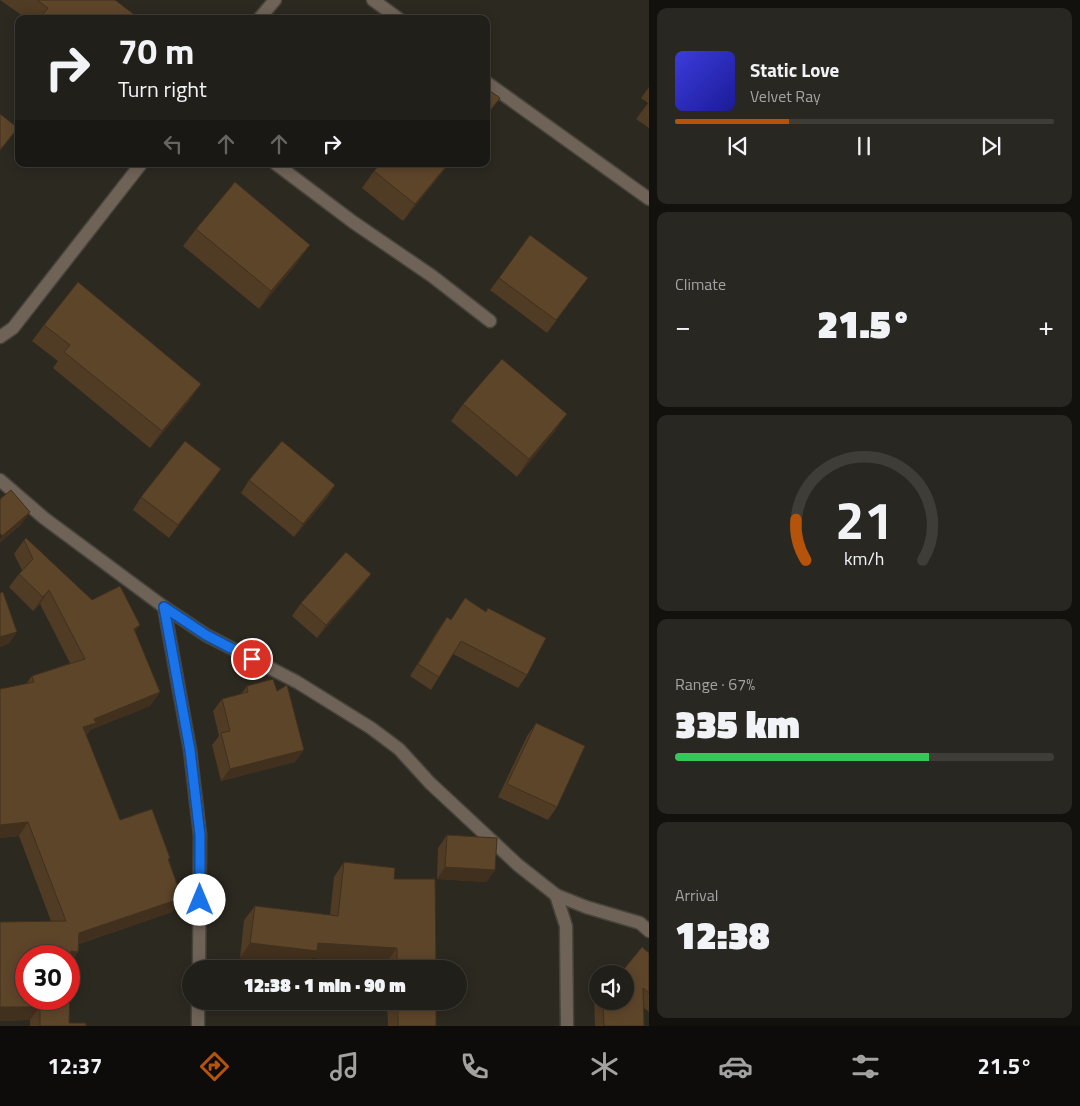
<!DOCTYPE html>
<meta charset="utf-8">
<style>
body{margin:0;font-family:"Titillium Web",sans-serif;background:#292722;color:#f1f3f6;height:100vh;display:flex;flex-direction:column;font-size:19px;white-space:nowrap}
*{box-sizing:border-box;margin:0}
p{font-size:16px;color:#a2a2a2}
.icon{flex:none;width:28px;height:28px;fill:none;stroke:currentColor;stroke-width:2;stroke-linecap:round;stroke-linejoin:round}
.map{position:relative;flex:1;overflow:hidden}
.details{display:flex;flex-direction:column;gap:8px;padding:8px;background:#12110e;width:431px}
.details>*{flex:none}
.banner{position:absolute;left:15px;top:15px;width:475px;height:152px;border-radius:10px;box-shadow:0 2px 12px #0003,0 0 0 1px #3e3d38;background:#211f19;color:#f1f3f6;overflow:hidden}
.buttons{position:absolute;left:589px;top:965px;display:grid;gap:10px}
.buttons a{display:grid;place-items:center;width:45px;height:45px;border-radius:50%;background:#211f19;box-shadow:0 2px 12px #0003,0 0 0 1px #3e3d38;font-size:25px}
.speed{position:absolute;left:15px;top:945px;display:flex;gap:10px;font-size:25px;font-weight:700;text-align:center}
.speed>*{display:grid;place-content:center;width:65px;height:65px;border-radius:50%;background:#211f19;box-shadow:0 2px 12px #0003,0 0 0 1px #3e3d38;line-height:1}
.speed .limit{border:8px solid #d22;background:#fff;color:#111}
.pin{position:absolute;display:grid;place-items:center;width:42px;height:42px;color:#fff;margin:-21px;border:2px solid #fff;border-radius:50%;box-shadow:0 1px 5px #0007}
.me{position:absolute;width:55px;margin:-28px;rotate:0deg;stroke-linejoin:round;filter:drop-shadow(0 0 4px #0008)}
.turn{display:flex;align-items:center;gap:18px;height:105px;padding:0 20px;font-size:22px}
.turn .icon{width:65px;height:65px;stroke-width:2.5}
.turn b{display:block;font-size:35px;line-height:42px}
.lanes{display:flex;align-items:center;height:48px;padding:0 20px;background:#0003;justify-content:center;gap:25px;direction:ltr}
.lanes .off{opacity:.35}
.big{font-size:38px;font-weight:800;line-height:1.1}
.details .card{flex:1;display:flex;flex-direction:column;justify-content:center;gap:8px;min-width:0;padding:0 18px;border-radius:10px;background:#292722}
.details .dial{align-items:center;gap:0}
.dial svg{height:130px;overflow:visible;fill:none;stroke:#3e3d38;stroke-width:7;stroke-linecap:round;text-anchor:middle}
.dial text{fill:#f1f3f6;stroke:none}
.song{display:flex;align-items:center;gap:15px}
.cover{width:60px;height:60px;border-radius:8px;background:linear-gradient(135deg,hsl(240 70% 55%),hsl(240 70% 35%))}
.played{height:5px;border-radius:2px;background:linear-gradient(90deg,#b45309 30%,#3e3d38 30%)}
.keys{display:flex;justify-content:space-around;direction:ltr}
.heat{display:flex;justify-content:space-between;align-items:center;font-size:28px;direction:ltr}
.charge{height:8px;border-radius:4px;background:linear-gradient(90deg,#34c759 67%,#3e3d38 0)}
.trip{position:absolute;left:182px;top:960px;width:285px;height:50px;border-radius:25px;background:#211f19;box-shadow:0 2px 12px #0003,0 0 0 1px #3e3d38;font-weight:800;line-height:50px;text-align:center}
.menu{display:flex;height:80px;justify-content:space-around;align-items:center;background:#0d0c0a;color:#a2a2a2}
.menu .icon{width:35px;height:35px}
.menu .on{color:#b45309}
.menu b{font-size:22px;color:#f1f3f6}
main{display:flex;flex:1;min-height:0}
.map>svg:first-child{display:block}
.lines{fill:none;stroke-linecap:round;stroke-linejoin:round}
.street-casing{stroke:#47443c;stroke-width:15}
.street{stroke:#6f6357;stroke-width:12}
.wall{fill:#503b24}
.shaded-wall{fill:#41301d}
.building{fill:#5d452a;stroke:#41301d;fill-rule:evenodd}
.route-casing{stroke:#114b97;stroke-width:12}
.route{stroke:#1a73e8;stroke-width:9}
</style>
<main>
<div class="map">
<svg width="649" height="1026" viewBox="0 0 649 1026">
<rect width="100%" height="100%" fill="#2c2921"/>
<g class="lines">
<defs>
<g id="street">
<polyline points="373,0 399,19"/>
<polyline points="259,19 275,0"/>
<polyline points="486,82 649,199"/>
<polyline points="276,164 353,222 432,276 490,321"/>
<polyline points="0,337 13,328 141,164"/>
<polyline points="0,480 44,518 164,607 206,635 297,682 371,728 399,749 430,783 518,865 556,895 586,907 640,923 649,931"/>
<polyline points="164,607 190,750 200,835 199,969"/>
<polyline points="556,895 566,926 567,1026"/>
<polyline points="198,1026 198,1001"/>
</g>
</defs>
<use href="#street" class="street-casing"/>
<use href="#street" class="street"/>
</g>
<g class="wall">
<polygon points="0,0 115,0 140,19 27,19"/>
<polygon points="649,87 649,128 636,119 648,103 641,98"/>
<polygon points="449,164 403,221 362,188 374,171"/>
<polygon points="196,229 298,262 259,309 183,246"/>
<polygon points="499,278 579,290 547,333 490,290"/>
<polygon points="44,325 190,400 150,448 53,368 58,361 32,341"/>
<polygon points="463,404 555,431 517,477 451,421"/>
<polygon points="221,469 169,538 133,510 141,497"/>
<polygon points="249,480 335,485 327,498 294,537 241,493"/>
<polygon points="24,540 92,600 135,632 160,692 150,706 90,730 86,736 120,820 170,858 169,860 182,898 172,912 79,944 78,952 70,963 69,1023 86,1026 30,1026 30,1020 0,1021 0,922 51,921 19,836 0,838 0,689 26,684 32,676 70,663 40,604 33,611 9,587 22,570 14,554"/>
<polygon points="371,574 362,586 317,638 292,616 301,603"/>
<polygon points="465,598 486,612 488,608 527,675 518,688 453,654 431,690 410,676 438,630 447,617 451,620"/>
<polygon points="247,686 295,762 221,781 212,745 219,736 213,711 222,699 241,694"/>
<polygon points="536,723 557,807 548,820 498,797 527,736"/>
<polygon points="447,835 495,870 486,882 437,879 438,848"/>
<polygon points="344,862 394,879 436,969 387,969 386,963 312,958 306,966 240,958 244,920 255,906 330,915 334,877"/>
<polygon points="649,953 649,1012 644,1008 644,1026 595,1026 594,996 598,990 598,1001 625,1001"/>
<polygon points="387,1001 436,1001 436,1026 388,1026"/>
</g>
<g class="shaded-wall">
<polygon points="500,98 486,118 486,116"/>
<polygon points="18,128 9,140 0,151 0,150"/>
<polygon points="448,164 449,164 403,221 415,204"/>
<polygon points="310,245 298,262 259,309 271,291"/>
<polygon points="201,384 190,400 150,448 162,431"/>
<polygon points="567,414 555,431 517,477 529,459"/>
<polygon points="221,469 213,481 169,538 178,525"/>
<polygon points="335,485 327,498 294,537 303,524"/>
<polygon points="30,512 21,525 0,543 0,539 2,536"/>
<polygon points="371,574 362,586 317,638 326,625"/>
<polygon points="49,590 40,604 33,611 43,597"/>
<polygon points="140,625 130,639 134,629"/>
<polygon points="17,632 9,644 0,647 0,637"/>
<polygon points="160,692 150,706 90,730 86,737 83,727 94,719"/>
<polygon points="304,750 295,762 221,781 230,769"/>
<polygon points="28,822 19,836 0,838 0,825"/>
<polygon points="445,867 495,870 486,882 437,879"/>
<polygon points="182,898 172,912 69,947 79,933"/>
<polygon points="250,943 318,943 397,948 386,963 312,958 306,966 240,958"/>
<polygon points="71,951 78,952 69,966"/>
<polygon points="0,1007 40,1007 30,1020 0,1021"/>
</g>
<g class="building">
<polygon points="37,0 115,0 140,19 39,19 48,8"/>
<polygon points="486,88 500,98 486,116"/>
<polygon points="0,114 18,128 0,150"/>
<polygon points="380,164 448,164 415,204 374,171"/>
<polygon points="235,182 310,245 271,291 196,229"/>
<polygon points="530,235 588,278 556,320 499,278"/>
<polygon points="78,282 201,384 162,431 64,352 70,345 44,325"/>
<polygon points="502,359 567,414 529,459 463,404"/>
<polygon points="185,441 221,469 178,525 141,497"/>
<polygon points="282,441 335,485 303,524 249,480"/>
<polygon points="11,490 30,512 2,536 0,533 0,499"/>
<path d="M 26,538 L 92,600 L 120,586 L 140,625 L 134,629 L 160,692 L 94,719 L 96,723 L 83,727 L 120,820 L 152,809 L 170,858 L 168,859 L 182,898 L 79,933 L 78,952 L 71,951 L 69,1023 L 86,1023 L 86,1026 L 40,1026 L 40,1007 L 0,1007 L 0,922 L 66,921 L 28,822 L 0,825 L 0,689 L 34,682 L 32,676 L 85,659 L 49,590 L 43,597 L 19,574 L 33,559 L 24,540 ZM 26,956 L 69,956 L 69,999 L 26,999 Z"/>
<polygon points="346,552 371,574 326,625 301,603"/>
<polygon points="3,592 17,632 0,637 0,593"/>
<polygon points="465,598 486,612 488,608 546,638 527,675 461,641 439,677 418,664 447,617 451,620"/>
<polygon points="273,679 277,691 287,685 304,750 230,769 221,733 230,731 222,699 248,692 247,686"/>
<polygon points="536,723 585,746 557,807 507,784"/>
<polygon points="447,835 497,838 495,870 445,867"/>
<polygon points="344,862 395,868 394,879 435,879 436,969 397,969 397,948 318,943 317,951 250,943 255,906 338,916"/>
<polygon points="642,947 649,953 649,993 643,988 644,1026 604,1026 603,1001 625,1001 625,974 620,974"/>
<rect x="398" y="1001" width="38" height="25"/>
</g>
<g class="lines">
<defs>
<polyline id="route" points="200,900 200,835 190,750 164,607 206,635 252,659"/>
</defs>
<use href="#route" class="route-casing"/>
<use href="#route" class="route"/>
</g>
</svg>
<div class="buttons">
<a><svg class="icon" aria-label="sound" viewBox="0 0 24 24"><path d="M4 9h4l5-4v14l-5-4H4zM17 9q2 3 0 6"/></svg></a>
</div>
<div class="speed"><div class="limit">30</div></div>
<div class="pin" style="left:252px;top:659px;background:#d93025"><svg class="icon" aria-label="arrive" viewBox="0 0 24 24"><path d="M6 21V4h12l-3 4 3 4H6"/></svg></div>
<svg class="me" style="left:200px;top:900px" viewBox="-20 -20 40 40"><circle r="19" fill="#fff"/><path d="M0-13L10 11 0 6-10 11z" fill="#1a73e8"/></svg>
<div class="trip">12:38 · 1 min · 90 m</div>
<div class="banner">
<div class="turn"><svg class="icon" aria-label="right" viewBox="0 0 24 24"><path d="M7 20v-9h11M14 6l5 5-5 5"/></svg><div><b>70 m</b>Turn right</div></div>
<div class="lanes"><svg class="icon off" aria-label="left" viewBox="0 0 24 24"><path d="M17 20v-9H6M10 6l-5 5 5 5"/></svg><svg class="icon off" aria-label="ahead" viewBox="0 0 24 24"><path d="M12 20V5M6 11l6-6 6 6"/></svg><svg class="icon off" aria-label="ahead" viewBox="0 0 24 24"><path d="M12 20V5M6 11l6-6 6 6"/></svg><svg class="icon" aria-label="right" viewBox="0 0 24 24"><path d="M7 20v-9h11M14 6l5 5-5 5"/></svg></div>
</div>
</div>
<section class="details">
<div class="card">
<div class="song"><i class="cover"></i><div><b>Static Love</b><p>Velvet Ray</p></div></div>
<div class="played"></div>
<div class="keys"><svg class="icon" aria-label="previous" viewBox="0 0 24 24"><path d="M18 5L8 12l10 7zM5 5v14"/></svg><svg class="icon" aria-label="pause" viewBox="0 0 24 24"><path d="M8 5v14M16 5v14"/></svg><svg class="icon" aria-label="next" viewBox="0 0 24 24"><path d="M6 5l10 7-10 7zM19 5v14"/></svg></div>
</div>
<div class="card"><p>Climate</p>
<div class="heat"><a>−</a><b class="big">21.5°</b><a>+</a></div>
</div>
<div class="card dial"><svg viewBox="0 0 100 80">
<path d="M14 69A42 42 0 1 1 86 69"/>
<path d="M14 69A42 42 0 0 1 8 44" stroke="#b45309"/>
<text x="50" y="56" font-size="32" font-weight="700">21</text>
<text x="50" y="72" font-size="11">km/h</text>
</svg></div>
<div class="card"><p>Range · 67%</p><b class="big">335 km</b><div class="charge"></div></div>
<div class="card"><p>Arrival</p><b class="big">12:38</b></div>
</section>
</main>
<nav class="menu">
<b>12:37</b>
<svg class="icon on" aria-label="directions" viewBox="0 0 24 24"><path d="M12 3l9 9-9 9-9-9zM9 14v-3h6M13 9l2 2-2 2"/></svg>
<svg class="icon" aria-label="music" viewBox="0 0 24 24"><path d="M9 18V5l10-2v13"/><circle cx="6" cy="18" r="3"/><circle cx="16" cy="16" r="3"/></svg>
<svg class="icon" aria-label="phone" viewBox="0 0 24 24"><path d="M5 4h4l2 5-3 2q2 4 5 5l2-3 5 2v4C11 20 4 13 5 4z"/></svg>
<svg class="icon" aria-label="climate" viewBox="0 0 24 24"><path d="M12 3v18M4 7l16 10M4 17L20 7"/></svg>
<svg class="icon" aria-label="car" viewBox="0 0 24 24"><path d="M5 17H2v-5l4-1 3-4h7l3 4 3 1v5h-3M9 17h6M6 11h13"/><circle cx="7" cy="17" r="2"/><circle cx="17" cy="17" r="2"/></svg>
<svg class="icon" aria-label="filters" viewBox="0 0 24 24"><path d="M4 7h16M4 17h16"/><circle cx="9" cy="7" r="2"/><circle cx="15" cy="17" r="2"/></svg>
<b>21.5°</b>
</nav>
